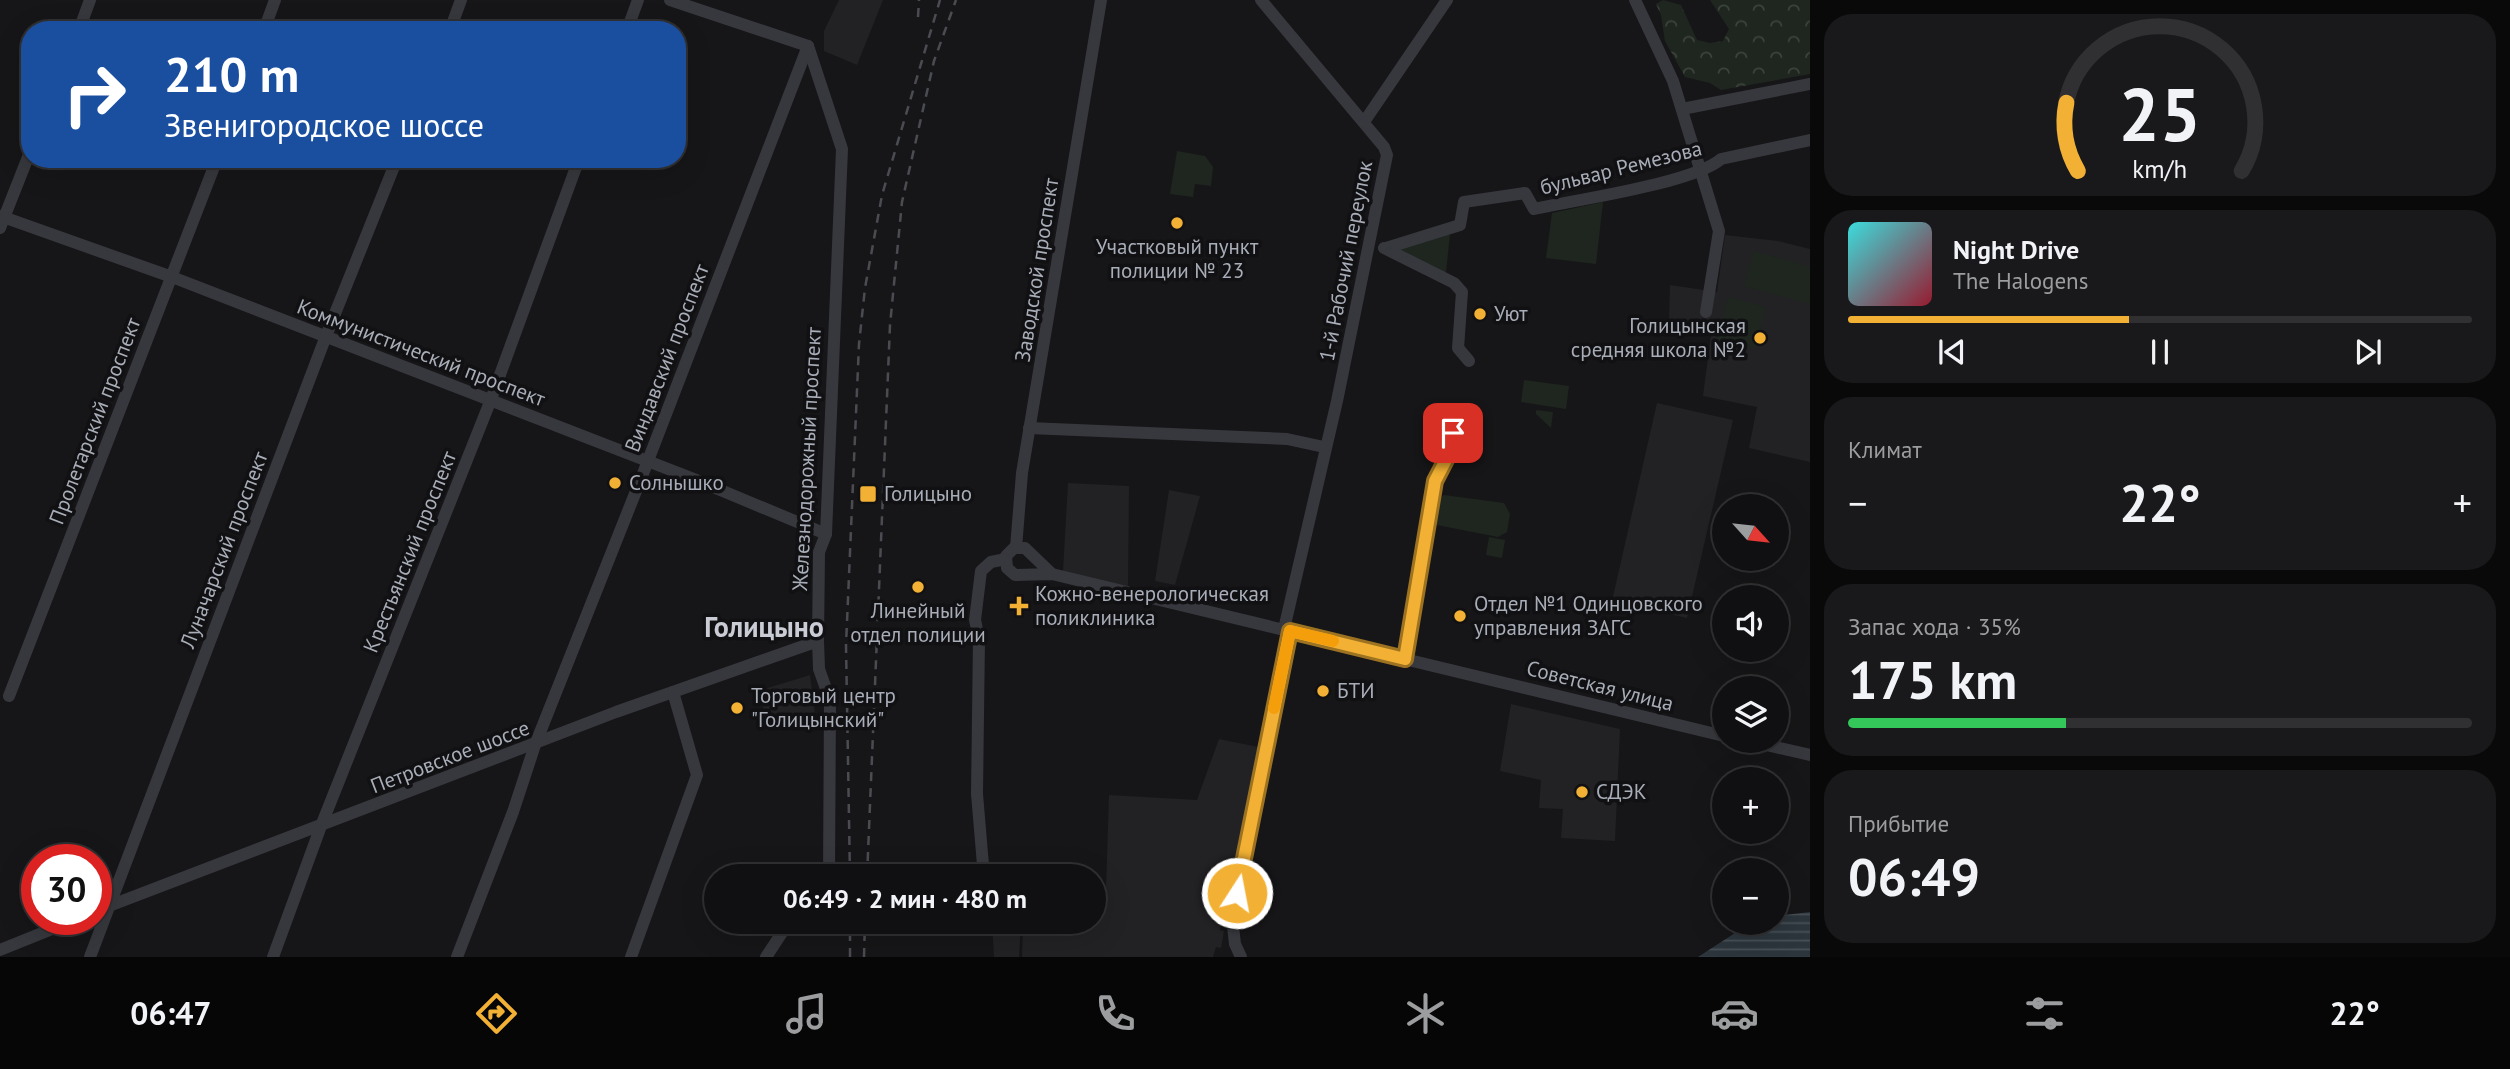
<!DOCTYPE html>
<html lang="ru">
<meta charset="utf-8">
<style>
body{margin:0;font-family:"PT Sans",sans-serif;background:#19191b;color:#f1f3f6;height:100vh;display:flex;flex-direction:column;font-size:26px;white-space:nowrap}
*{box-sizing:border-box;margin:0}
p{font-size:23px;color:#9c9d9f}
.icon{flex:none;width:38px;height:38px;fill:none;stroke:currentColor;stroke-width:2;stroke-linecap:round;stroke-linejoin:round}
.map{position:relative;flex:1;overflow:hidden}
.drawer{display:flex;flex-direction:column;gap:14px;padding:14px;background:#09090a;width:700px}
.drawer>*{flex:none}
.hud{position:absolute;left:21px;top:21px;width:665px;height:147px;border-radius:28px;box-shadow:0 7px 28px #0002,0 0 0 2px #303032;background:#1a4fa0;color:#fff;overflow:hidden}
.needle{width:46px;rotate:117deg}
.tools{position:absolute;left:1712px;top:494px;display:grid;gap:14px}
.tools a{display:grid;place-items:center;width:77px;height:77px;border-radius:50%;background:#101012;box-shadow:0 7px 28px #0002,0 0 0 2px #303032;font-size:35px}
.speed{position:absolute;left:21px;top:844px;display:flex;gap:14px;font-size:35px;font-weight:700;text-align:center}
.speed>*{display:grid;place-content:center;width:91px;height:91px;border-radius:50%;background:#101012;box-shadow:0 7px 28px #0002,0 0 0 2px #303032;line-height:1}
.speed .limit{border:10px solid #d22;background:#fff;color:#111}
.pin{position:absolute;display:grid;place-items:center;width:60px;height:60px;color:#fff;margin:-30px;border-radius:14px;box-shadow:0 4px 10px #0006}
.me{position:absolute;width:77px;margin:-38px;rotate:11deg;stroke-linejoin:round;filter:drop-shadow(0 0 5px #0008)}
.turn{display:flex;align-items:center;gap:24px;height:147px;padding:0 28px;font-size:32px}
.turn .icon{width:91px;height:91px;stroke-width:2.5}
.turn b{display:block;font-size:49px;line-height:60px}
.big{font-size:52px;font-weight:700;line-height:1.1}
.drawer .tile{flex:1;display:flex;flex-direction:column;justify-content:center;gap:10px;min-width:0;padding:0 24px;border-radius:28px;background:#19191b}
.drawer .dial{align-items:center;gap:0}
.dial svg{height:182px;overflow:visible;fill:none;stroke:#303032;stroke-width:7;stroke-linecap:round;text-anchor:middle}
.dial text{fill:#f1f3f6;stroke:none}
.song{display:flex;align-items:center;gap:21px}
.cover{width:84px;height:84px;border-radius:10px;background:linear-gradient(135deg,hsl(180 70% 55%),hsl(350 70% 35%))}
.played{height:7px;border-radius:4px;background:linear-gradient(90deg,#f2b134 45%,#303032 45%)}
.keys{display:flex;justify-content:space-around;direction:ltr}
.heat{display:flex;justify-content:space-between;align-items:center;font-size:38px;direction:ltr}
.charge{height:10px;border-radius:5px;background:linear-gradient(90deg,#34c759 35%,#303032 0)}
.trip{position:absolute;left:704px;top:864px;width:402px;height:70px;border-radius:35px;background:#101012;box-shadow:0 7px 28px #0002,0 0 0 2px #303032;font-weight:700;line-height:70px;text-align:center}
.menu{display:flex;height:112px;justify-content:space-around;align-items:center;background:#060607;color:#9c9d9f}
.menu .icon{width:49px;height:49px}
.menu .selected{color:#f2b134}
.menu b{font-size:32px;color:#f1f3f6}
main{display:flex;flex:1;min-height:0}
.map>svg:first-child{display:block}
.built{fill:#222225}
.forest{fill:url(#forest-crowns)}
.park{fill:#1e261f}
.water{fill:url(#water-rules)}
.lines{fill:none;stroke-linecap:round;stroke-linejoin:round}
.minor{stroke:#37383d;stroke-width:12}
.rail{stroke:#4a4c52;stroke-width:2.5;stroke-dasharray:9 7;stroke-linecap:butt}
.route-casing{stroke:#9d7322;stroke-width:18}
.route{stroke:#f2b134;stroke-width:12}
.slow{stroke:#f59e0b;stroke-width:12}
.poi-dot{fill:#f2b134;stroke:#111113;stroke-width:2.5}
.labels{text-anchor:middle;stroke-width:7;stroke-linejoin:round;paint-order:stroke}
.street-label{font-size:21px;fill:#a8adb8;stroke:#111113}
.poi-label{font-size:21px;fill:#a8adb8;stroke:#111113;text-anchor:start}
.district-label{font-size:28px;font-weight:bold;fill:#c9ccd4;stroke:#111113}
</style>
<main>
<div class="map">
<svg width="1810" height="957" viewBox="0 0 1810 957">
<defs>
<pattern id="forest-crowns" width="20" height="18" patternUnits="userSpaceOnUse" patternTransform="scale(1.75)"><rect width="20" height="18" fill="#1e261f"/><path d="M2 6a3 3 0 1 1 6 0M12 15a3 3 0 1 1 6 0" fill="none" stroke="#3c433d"/></pattern>
<pattern id="water-rules" width="6" height="5" patternUnits="userSpaceOnUse" patternTransform="scale(1.75)"><rect width="6" height="5" fill="#2c353c"/><path d="M0 2.5h6" fill="none" stroke="#485056"/></pattern>
</defs>
<rect width="100%" height="100%" fill="#161618"/>
<g class="built">
<polygon points="839,0 883,0 857,65 824,51 824,31"/>
<polygon points="1725,235 1778,241 1810,249 1810,462 1749,448 1757,407 1703,396 1712,327 1669,320 1670,285 1717,292"/>
<polygon points="1657,403 1733,420 1687,618 1612,601"/>
<polygon points="1068,483 1129,486 1128,587 1063,571"/>
<polygon points="1169,490 1200,496 1175,585 1155,581"/>
<polygon points="810,675 815,714 768,723 758,691"/>
<polygon points="1511,704 1620,729 1615,841 1561,838 1563,809 1539,808 1541,780 1500,771"/>
<polygon points="1219,739 1258,747 1227,920 1222,919 1220,930 1224,931 1222,943 1221,948 1216,947 1213,957 1022,957 1023,922 1094,922 1094,897 1106,888 1109,795 1197,800"/>
<polygon points="992,922 1021,922 1019,957 994,957"/>
</g>
<polygon class="forest" points="1663,0 1681,5 1697,40 1710,43 1723,41 1729,29 1710,0 1810,0 1810,74 1721,90 1710,83 1685,77 1665,41 1661,15 1656,4"/>
<g class="park">
<polygon points="1177,151 1205,156 1213,167 1211,186 1195,184 1193,197 1170,194"/>
<polygon points="1603,202 1596,264 1546,258 1552,213"/>
<polygon points="1445,235 1450,235 1446,272 1440,273 1398,251 1398,248"/>
<polygon points="1754,251 1810,267 1810,304 1744,286"/>
<polygon points="1728,297 1766,307 1755,349 1717,340"/>
<polygon points="1524,380 1569,386 1566,409 1521,402"/>
<polygon points="1536,410 1553,412 1551,428 1536,414"/>
<polygon points="1444,495 1504,503 1510,514 1507,532 1498,537 1437,525 1435,519 1438,499"/>
<polygon points="1489,537 1505,540 1502,558 1486,555"/>
</g>
<polygon class="water" points="1810,912 1810,957 1698,957 1752,922 1776,922 1776,916"/>
<g class="lines">
<g class="minor">
<polyline points="670,0 808,46"/>
<polyline points="1261,0 1384,147 1387,155 1337,401 1284,629"/>
<polyline points="1635,0 1673,81 1719,231 1706,312"/>
<polyline points="79,30 90,0"/>
<polyline points="264,30 275,0"/>
<polyline points="450,30 461,0"/>
<polyline points="627,30 638,0"/>
<polyline points="808,46 842,149 826,534 819,552 818,641 819,669 830,700 829,877"/>
<polyline points="1682,109 1810,84"/>
<polyline points="1364,122 1447,0"/>
<polyline points="0,216 172,277 694,479 826,534"/>
<polyline points="0,228 30,152"/>
<polyline points="1384,248 1454,283 1462,292 1458,348 1469,361"/>
<path d="M 1386,248 L 1460,225 L 1464,202 L 1525,193 L 1534,209 C 1575,200 1694,183 1721,159 L 1810,140"/>
<polyline points="1029,428 1287,439 1324,447"/>
<polyline points="1016,548 1022,473 1101,0"/>
<polyline points="1052,574 1025,548 1014,548 1006,556 1007,568 1015,575 1052,574 1724,736"/>
<polyline points="1405,659 1435,481 1450,452 1456,414"/>
<polyline points="9,696 217,159"/>
<polyline points="1745,740 1810,755"/>
<polyline points="984,877 977,794 979,638 975,620 981,571 991,562 1006,559"/>
<polyline points="96,911 616,712 818,641"/>
<polyline points="0,950 77,919"/>
<polyline points="90,957 326,336 397,159"/>
<polyline points="273,957 321,826 490,402 579,159"/>
<polyline points="457,957 513,812 535,745 644,471 808,46"/>
<polyline points="631,957 697,775 673,692"/>
<polyline points="766,957 789,922"/>
<polyline points="1241,957 1235,944 1232,917 1290,631"/>
</g>
<g class="rail">
<polyline points="918,17 919,0"/>
<polyline points="850,877 846,645 859,344 865,288 882,195 940,0"/>
<polyline points="867,877 890,325 902,202 934,61 956,0"/>
<polyline points="850,957 850,922"/>
<polyline points="864,957 865,922"/>
</g>
</g>
<g class="lines">
<defs>
<polyline id="route" points="1237,893 1290,631 1405,659 1435,481 1450,452 1453,433"/>
</defs>
<use href="#route" class="route-casing"/>
<use href="#route" class="route"/>
<polyline class="slow" points="1274,708 1290,631 1333,641"/>
</g>
<g class="poi-dot">
<circle cx="1177" cy="223" r="7"/>
<circle cx="1480" cy="314" r="7"/>
<circle cx="1760" cy="338" r="7"/>
<circle cx="615" cy="483" r="7"/>
<rect x="859" y="485" width="18" height="18" rx="3.5"/>
<circle cx="918" cy="587" r="7"/>
<path d="M1015.5 595.5h7v7h7v7h-7v7h-7v-7h-7v-7h7z"/>
<circle cx="1460" cy="616" r="7"/>
<circle cx="1323" cy="691" r="7"/>
<circle cx="737" cy="708" r="7"/>
<circle cx="1582" cy="792" r="7"/>
</g>
<g class="labels">
<g class="street-label">
<text transform="translate(1621 168) rotate(-14)" y="7">бульвар Ремезова</text>
<text transform="translate(1346 261) rotate(-79)" y="7">1-й Рабочий переулок</text>
<text transform="translate(1037 270) rotate(-81)" y="7">Заводской проспект</text>
<text transform="translate(421 353) rotate(21)" y="7">Коммунистический проспект</text>
<text transform="translate(667 358) rotate(-69)" y="7">Виндавский проспект</text>
<text transform="translate(95 421) rotate(-69)" y="7">Пролетарский проспект</text>
<text transform="translate(807 459) rotate(-87)" y="7">Железнодорожный проспект</text>
<text transform="translate(224 550) rotate(-69)" y="7">Луначарский проспект</text>
<text transform="translate(410 552) rotate(-68)" y="7">Крестьянский проспект</text>
<text transform="translate(1600 686) rotate(14)" y="7">Советская улица</text>
<text transform="translate(450 757) rotate(-21)" y="7">Петровское шоссе</text>
</g>
<g class="poi-label">
<text x="1177" y="254" text-anchor="middle">Участковый пункт<tspan x="1177" dy="24">полиции № 23</tspan></text>
<text x="1494" y="321">Уют</text>
<text x="1746" y="333" text-anchor="end">Голицынская<tspan x="1746" dy="24">средняя школа №2</tspan></text>
<text x="629" y="490">Солнышко</text>
<text x="884" y="501">Голицыно</text>
<text x="1035" y="601">Кожно-венерологическая<tspan x="1035" dy="24">поликлиника</tspan></text>
<text x="1474" y="611">Отдел №1 Одинцовского<tspan x="1474" dy="24">управления ЗАГС</tspan></text>
<text x="918" y="618" text-anchor="middle">Линейный<tspan x="918" dy="24">отдел полиции</tspan></text>
<text x="1337" y="698">БТИ</text>
<text x="751" y="703">Торговый центр<tspan x="751" dy="24">"Голицынский"</tspan></text>
<text x="1596" y="799">СДЭК</text>
</g>
<g class="district-label">
<text x="764" y="637">Голицыно</text>
</g>
</g>
</svg>
<div class="tools">
<a><svg class="needle" viewBox="-14 -14 28 28"><path d="M0-13l5 13h-10z" fill="#e53935"/><path d="M0 13l5-13h-10z" fill="#9c9d9f"/></svg></a>
<a><svg class="icon" aria-label="sound" viewBox="0 0 24 24"><path d="M4 9h4l5-4v14l-5-4H4zM17 9q2 3 0 6"/></svg></a>
<a><svg class="icon" aria-label="layers" viewBox="0 0 24 24"><path d="M12 4l9 5-9 5-9-5zM3 14l9 5 9-5"/></svg></a>
<a>+</a>
<a>−</a>
</div>
<div class="speed"><div class="limit">30</div></div>
<div class="pin" style="left:1453px;top:433px;background:#d93025"><svg class="icon" aria-label="arrive" viewBox="0 0 24 24"><path d="M6 21V4h12l-3 4 3 4H6"/></svg></div>
<svg class="me" style="left:1237px;top:893px" viewBox="-20 -20 40 40"><circle r="17" fill="#f2b134" stroke="#fff" stroke-width="3"/><path d="M0-11L8 9 0 5-8 9z" fill="#fff"/></svg>
<div class="trip">06:49 · 2 мин · 480 m</div>
<div class="hud">
<div class="turn"><svg class="icon" aria-label="right" viewBox="0 0 24 24"><path d="M7 20v-9h11M14 6l5 5-5 5"/></svg><div><b>210 m</b>Звенигородское шоссе</div></div>
</div>
</div>
<section class="drawer">
<div class="tile dial"><svg viewBox="0 0 100 80">
<path d="M14 69A42 42 0 1 1 86 69"/>
<path d="M14 69A42 42 0 0 1 9 39" stroke="#f2b134"/>
<text x="50" y="56" font-size="32" font-weight="700">25</text>
<text x="50" y="72" font-size="11">km/h</text>
</svg></div>
<div class="tile">
<div class="song"><i class="cover"></i><div><b>Night Drive</b><p>The Halogens</p></div></div>
<div class="played"></div>
<div class="keys"><svg class="icon" aria-label="previous" viewBox="0 0 24 24"><path d="M18 5L8 12l10 7zM5 5v14"/></svg><svg class="icon" aria-label="pause" viewBox="0 0 24 24"><path d="M8 5v14M16 5v14"/></svg><svg class="icon" aria-label="next" viewBox="0 0 24 24"><path d="M6 5l10 7-10 7zM19 5v14"/></svg></div>
</div>
<div class="tile"><p>Климат</p>
<div class="heat"><a>−</a><b class="big">22°</b><a>+</a></div>
</div>
<div class="tile"><p>Запас хода · 35%</p><b class="big">175 km</b><div class="charge"></div></div>
<div class="tile"><p>Прибытие</p><b class="big">06:49</b></div>
</section>
</main>
<nav class="menu">
<b>06:47</b>
<svg class="icon selected" aria-label="directions" viewBox="0 0 24 24"><path d="M12 3l9 9-9 9-9-9zM9 14v-3h6M13 9l2 2-2 2"/></svg>
<svg class="icon" aria-label="music" viewBox="0 0 24 24"><path d="M9 18V5l10-2v13"/><circle cx="6" cy="18" r="3"/><circle cx="16" cy="16" r="3"/></svg>
<svg class="icon" aria-label="phone" viewBox="0 0 24 24"><path d="M5 4h4l2 5-3 2q2 4 5 5l2-3 5 2v4C11 20 4 13 5 4z"/></svg>
<svg class="icon" aria-label="climate" viewBox="0 0 24 24"><path d="M12 3v18M4 7l16 10M4 17L20 7"/></svg>
<svg class="icon" aria-label="car" viewBox="0 0 24 24"><path d="M5 17H2v-5l4-1 3-4h7l3 4 3 1v5h-3M9 17h6M6 11h13"/><circle cx="7" cy="17" r="2"/><circle cx="17" cy="17" r="2"/></svg>
<svg class="icon" aria-label="filters" viewBox="0 0 24 24"><path d="M4 7h16M4 17h16"/><circle cx="9" cy="7" r="2"/><circle cx="15" cy="17" r="2"/></svg>
<b>22°</b>
</nav>
